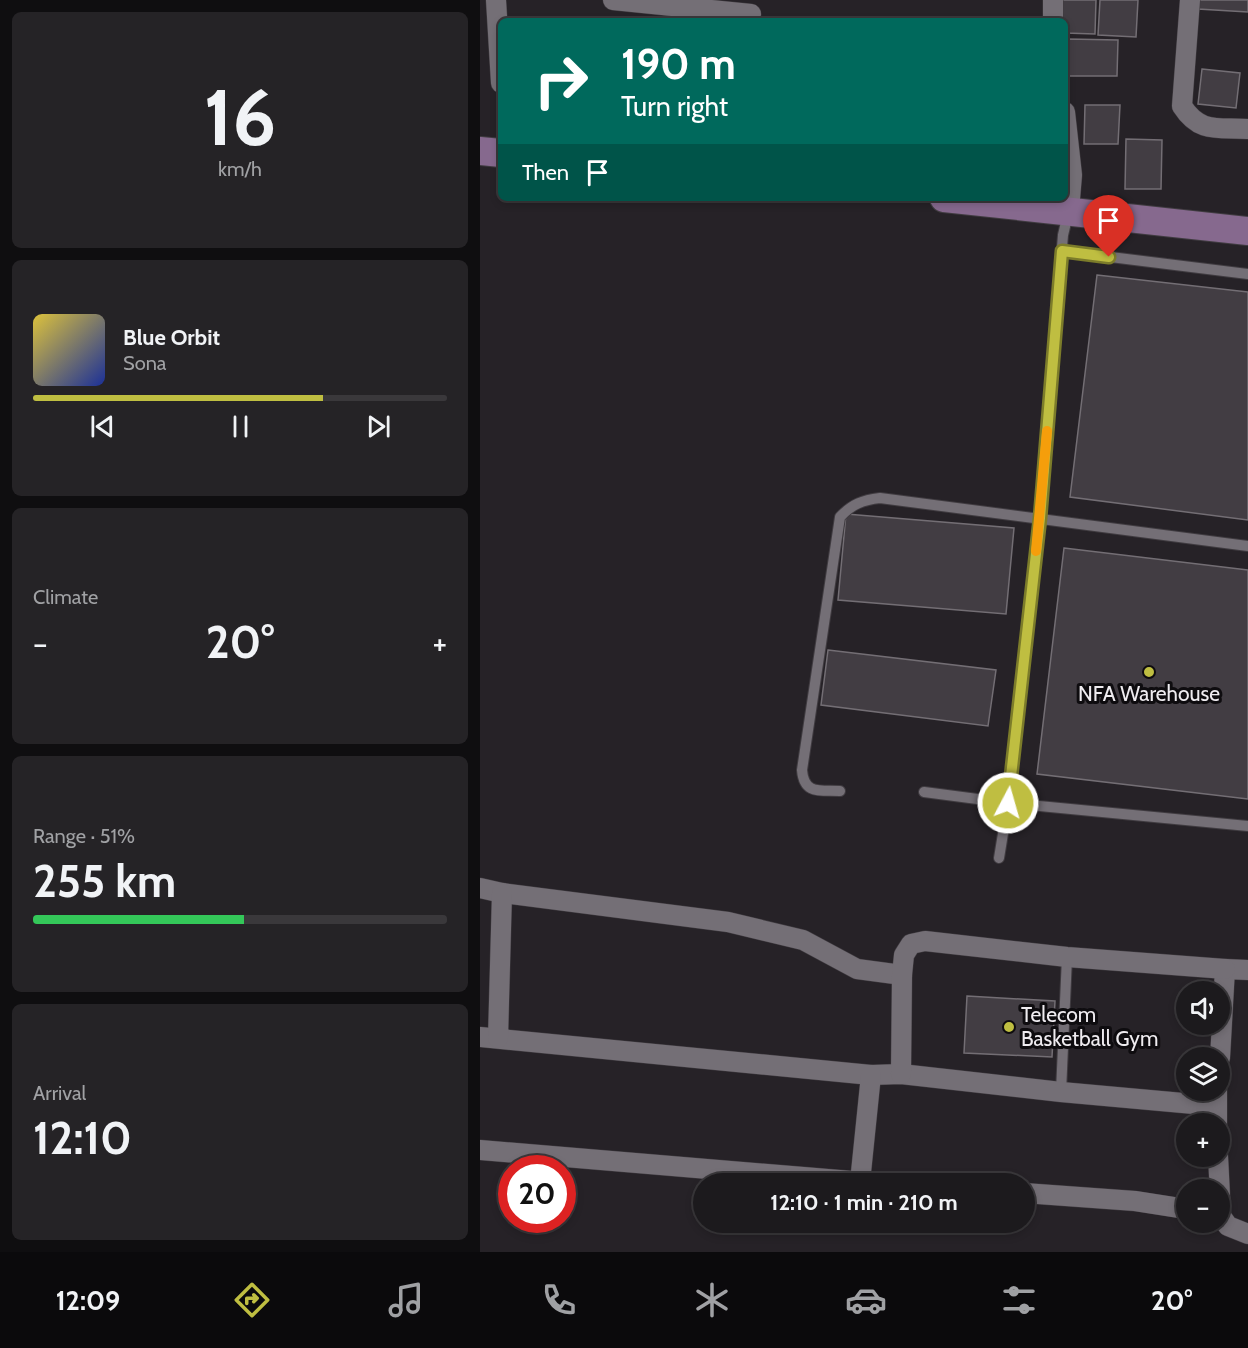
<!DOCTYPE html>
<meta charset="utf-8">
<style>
body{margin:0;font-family:Cabin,sans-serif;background:#252326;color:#f1f3f6;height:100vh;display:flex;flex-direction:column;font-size:22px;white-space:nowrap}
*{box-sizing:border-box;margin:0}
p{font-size:20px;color:#a0a1a4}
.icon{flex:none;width:33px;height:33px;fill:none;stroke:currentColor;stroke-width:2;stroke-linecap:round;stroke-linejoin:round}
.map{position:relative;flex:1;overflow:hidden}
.side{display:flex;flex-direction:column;gap:12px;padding:12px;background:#0f0e10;width:480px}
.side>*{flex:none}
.hud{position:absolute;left:18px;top:18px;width:570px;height:183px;border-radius:9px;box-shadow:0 3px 9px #0003,0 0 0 2px #3a383b;background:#00695c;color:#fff;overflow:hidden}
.tools{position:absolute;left:696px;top:981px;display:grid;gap:12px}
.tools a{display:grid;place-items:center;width:54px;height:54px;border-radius:50%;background:#1c1a1d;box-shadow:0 3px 9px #0003,0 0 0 2px #3a383b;font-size:30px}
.speed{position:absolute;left:18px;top:1155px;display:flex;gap:12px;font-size:30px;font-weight:700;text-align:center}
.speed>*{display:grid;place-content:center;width:78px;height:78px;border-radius:50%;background:#1c1a1d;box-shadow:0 3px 9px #0003,0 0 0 2px #3a383b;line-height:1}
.speed .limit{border:9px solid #d22;background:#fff;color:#111}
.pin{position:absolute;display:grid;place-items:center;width:51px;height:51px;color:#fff;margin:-62px -26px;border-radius:50% 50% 50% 0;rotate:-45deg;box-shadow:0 0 6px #0007}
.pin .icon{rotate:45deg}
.me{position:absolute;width:66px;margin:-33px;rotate:6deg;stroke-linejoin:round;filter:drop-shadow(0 0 4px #0008)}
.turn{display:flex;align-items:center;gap:21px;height:126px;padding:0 24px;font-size:27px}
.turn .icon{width:78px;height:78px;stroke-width:2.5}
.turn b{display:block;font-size:42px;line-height:51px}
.then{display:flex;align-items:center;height:57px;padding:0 24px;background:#0003;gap:12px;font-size:22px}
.big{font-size:45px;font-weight:700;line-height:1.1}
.side .tile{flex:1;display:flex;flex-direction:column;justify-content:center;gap:9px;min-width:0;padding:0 21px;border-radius:9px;background:#252326}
.side .dial{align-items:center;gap:0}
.dial b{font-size:78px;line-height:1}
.song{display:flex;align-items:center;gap:18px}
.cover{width:72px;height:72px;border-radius:9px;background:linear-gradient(135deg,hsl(50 70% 55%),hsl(230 70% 35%))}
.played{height:6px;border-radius:3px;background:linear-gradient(90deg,#bfbe41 70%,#3a383b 70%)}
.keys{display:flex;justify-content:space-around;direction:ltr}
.heat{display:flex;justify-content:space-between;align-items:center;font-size:33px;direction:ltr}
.charge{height:9px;border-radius:4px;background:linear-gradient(90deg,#34c759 51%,#3a383b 0)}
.trip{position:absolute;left:213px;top:1173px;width:342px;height:60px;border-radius:30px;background:#1c1a1d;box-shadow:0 3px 9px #0003,0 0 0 2px #3a383b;font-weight:700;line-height:60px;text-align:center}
.dock{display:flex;height:96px;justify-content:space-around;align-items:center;background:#0b0a0c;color:#a0a1a4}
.dock .icon{width:42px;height:42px}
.dock .selected{color:#bfbe41}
.dock b{font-size:27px;color:#f1f3f6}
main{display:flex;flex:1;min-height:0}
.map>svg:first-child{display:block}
.building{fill:#423d43;stroke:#736e74;stroke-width:1.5}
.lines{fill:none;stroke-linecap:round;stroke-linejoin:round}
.service-casing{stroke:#403c41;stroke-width:12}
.minor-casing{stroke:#403c41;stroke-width:21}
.secondary-casing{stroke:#403c41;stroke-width:30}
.service{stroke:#746f76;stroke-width:10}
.minor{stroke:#746f76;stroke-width:20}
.secondary{stroke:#86698e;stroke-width:28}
.route-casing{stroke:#7c7c2a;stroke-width:15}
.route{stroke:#bfbe41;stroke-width:10}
.slow{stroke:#f59e0b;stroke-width:10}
.poi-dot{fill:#bfbe41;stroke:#0e0c0f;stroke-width:2}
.labels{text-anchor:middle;stroke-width:6;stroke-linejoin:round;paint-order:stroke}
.poi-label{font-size:21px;fill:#efecf0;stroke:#0e0c0f}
</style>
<main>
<section class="side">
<div class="tile dial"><b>16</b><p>km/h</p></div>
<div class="tile">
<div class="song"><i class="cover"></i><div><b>Blue Orbit</b><p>Sona</p></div></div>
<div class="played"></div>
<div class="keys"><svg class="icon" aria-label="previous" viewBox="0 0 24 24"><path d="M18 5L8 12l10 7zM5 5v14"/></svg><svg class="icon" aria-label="pause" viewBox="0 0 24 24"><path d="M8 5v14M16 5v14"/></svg><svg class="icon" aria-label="next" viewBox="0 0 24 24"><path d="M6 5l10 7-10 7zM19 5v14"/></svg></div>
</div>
<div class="tile"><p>Climate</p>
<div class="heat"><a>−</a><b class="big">20°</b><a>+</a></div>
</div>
<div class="tile"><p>Range · 51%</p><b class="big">255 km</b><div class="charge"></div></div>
<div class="tile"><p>Arrival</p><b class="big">12:10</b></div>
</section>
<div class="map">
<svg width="768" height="1252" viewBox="0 0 768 1252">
<rect width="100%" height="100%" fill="#262227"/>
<g class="building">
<polygon points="579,0 616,0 615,34 585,33 585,21 578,21"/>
<polygon points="620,0 658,0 656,37 618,35"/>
<polygon points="719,0 768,0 768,12 718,9"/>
<polygon points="588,39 638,40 637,76 587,76"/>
<polygon points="722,69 760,73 756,108 718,104"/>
<polygon points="605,105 640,105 638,144 604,144"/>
<polygon points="646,139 682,140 681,189 645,189"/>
<polygon points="617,275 768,292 768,520 590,497"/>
<polygon points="366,514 534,528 526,614 358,600"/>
<polygon points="584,548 768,570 768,799 557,774"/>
<polygon points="348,650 516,670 508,726 341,705"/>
<polygon points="487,996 575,1001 572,1057 484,1053"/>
</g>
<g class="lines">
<defs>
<g id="service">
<polyline points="582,251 768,274"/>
<path d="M 360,791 C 340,790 324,795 322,770 L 360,517 C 372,504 383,500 400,498 L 768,546"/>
<polyline points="444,792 528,803 768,826"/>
<polyline points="519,858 528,803 560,518 583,235 588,214"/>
<polyline points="581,1092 587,957"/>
</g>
<g id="minor">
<polyline points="16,0 21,83"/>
<polyline points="133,0 271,14"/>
<polyline points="573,0 573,21"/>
<path d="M 710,0 L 702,106 C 720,134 738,127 768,129"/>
<polyline points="585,112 592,175 589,211"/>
<polyline points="0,888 22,893 248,922 323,940 377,969 422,975"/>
<polyline points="0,1037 391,1075 421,1074 581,1092 736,1106"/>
<polyline points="18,1038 22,893"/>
<polyline points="740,1058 745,969 768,970"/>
<polyline points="421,1074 422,975 424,955 431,944 445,941 587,957 745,969"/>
<polyline points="737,1124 737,1090"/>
<polyline points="0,1150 408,1184"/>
<polyline points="738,1156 741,1215"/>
<polyline points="380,1182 391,1075"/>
<polyline points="544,1193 655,1201 706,1209"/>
<polyline points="740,1215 748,1226 768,1234"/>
</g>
<g id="secondary">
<polyline points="0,151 21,153"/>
<polyline points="464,198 768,231"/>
</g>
</defs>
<use href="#service" class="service-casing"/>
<use href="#minor" class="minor-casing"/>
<use href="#secondary" class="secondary-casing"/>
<use href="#service" class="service"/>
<use href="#minor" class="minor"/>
<use href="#secondary" class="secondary"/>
</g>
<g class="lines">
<defs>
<polyline id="route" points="528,803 560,518 582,251 629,257"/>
</defs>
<use href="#route" class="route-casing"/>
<use href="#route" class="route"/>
<polyline class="slow" points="556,551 567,431"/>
</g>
<g class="poi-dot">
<circle cx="669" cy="672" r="6"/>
<circle cx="529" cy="1027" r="6"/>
</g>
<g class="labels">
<g class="poi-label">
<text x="669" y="701">NFA Warehouse</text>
<text x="541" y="1022" text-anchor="start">Telecom<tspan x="541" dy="24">Basketball Gym</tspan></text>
</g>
</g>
</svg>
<div class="tools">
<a><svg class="icon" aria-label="sound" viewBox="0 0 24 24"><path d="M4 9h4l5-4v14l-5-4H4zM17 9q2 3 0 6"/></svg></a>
<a><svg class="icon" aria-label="layers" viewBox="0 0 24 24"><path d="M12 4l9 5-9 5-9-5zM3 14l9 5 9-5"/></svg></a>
<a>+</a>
<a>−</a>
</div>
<div class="speed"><div class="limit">20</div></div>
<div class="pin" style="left:629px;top:257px;background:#d93025"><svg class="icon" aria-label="arrive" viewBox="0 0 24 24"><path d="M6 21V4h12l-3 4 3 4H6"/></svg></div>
<svg class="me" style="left:528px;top:803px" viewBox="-20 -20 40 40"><circle r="17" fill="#bfbe41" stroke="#fff" stroke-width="3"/><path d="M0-11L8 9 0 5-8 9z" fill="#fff"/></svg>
<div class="trip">12:10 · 1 min · 210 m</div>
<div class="hud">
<div class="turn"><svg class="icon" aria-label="right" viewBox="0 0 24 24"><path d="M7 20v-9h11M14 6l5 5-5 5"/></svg><div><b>190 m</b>Turn right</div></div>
<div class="then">Then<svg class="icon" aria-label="arrive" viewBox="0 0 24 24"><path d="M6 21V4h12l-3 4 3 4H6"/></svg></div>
</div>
</div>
</main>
<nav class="dock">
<b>12:09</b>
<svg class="icon selected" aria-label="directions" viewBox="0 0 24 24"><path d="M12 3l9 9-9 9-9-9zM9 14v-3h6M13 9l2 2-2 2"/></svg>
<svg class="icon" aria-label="music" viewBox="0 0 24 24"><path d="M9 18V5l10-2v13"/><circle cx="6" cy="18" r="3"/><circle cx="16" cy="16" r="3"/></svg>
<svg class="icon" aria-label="phone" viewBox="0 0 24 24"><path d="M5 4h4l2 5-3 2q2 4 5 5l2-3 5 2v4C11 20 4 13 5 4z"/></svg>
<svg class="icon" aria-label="climate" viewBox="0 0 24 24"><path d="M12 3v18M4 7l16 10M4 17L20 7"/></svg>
<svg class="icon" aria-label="car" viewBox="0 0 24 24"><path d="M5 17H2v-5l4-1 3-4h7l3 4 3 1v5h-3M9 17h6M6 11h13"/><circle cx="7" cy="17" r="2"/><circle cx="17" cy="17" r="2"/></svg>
<svg class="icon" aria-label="filters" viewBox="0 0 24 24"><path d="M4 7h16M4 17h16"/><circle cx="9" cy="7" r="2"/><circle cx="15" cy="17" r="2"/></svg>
<b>20°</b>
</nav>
